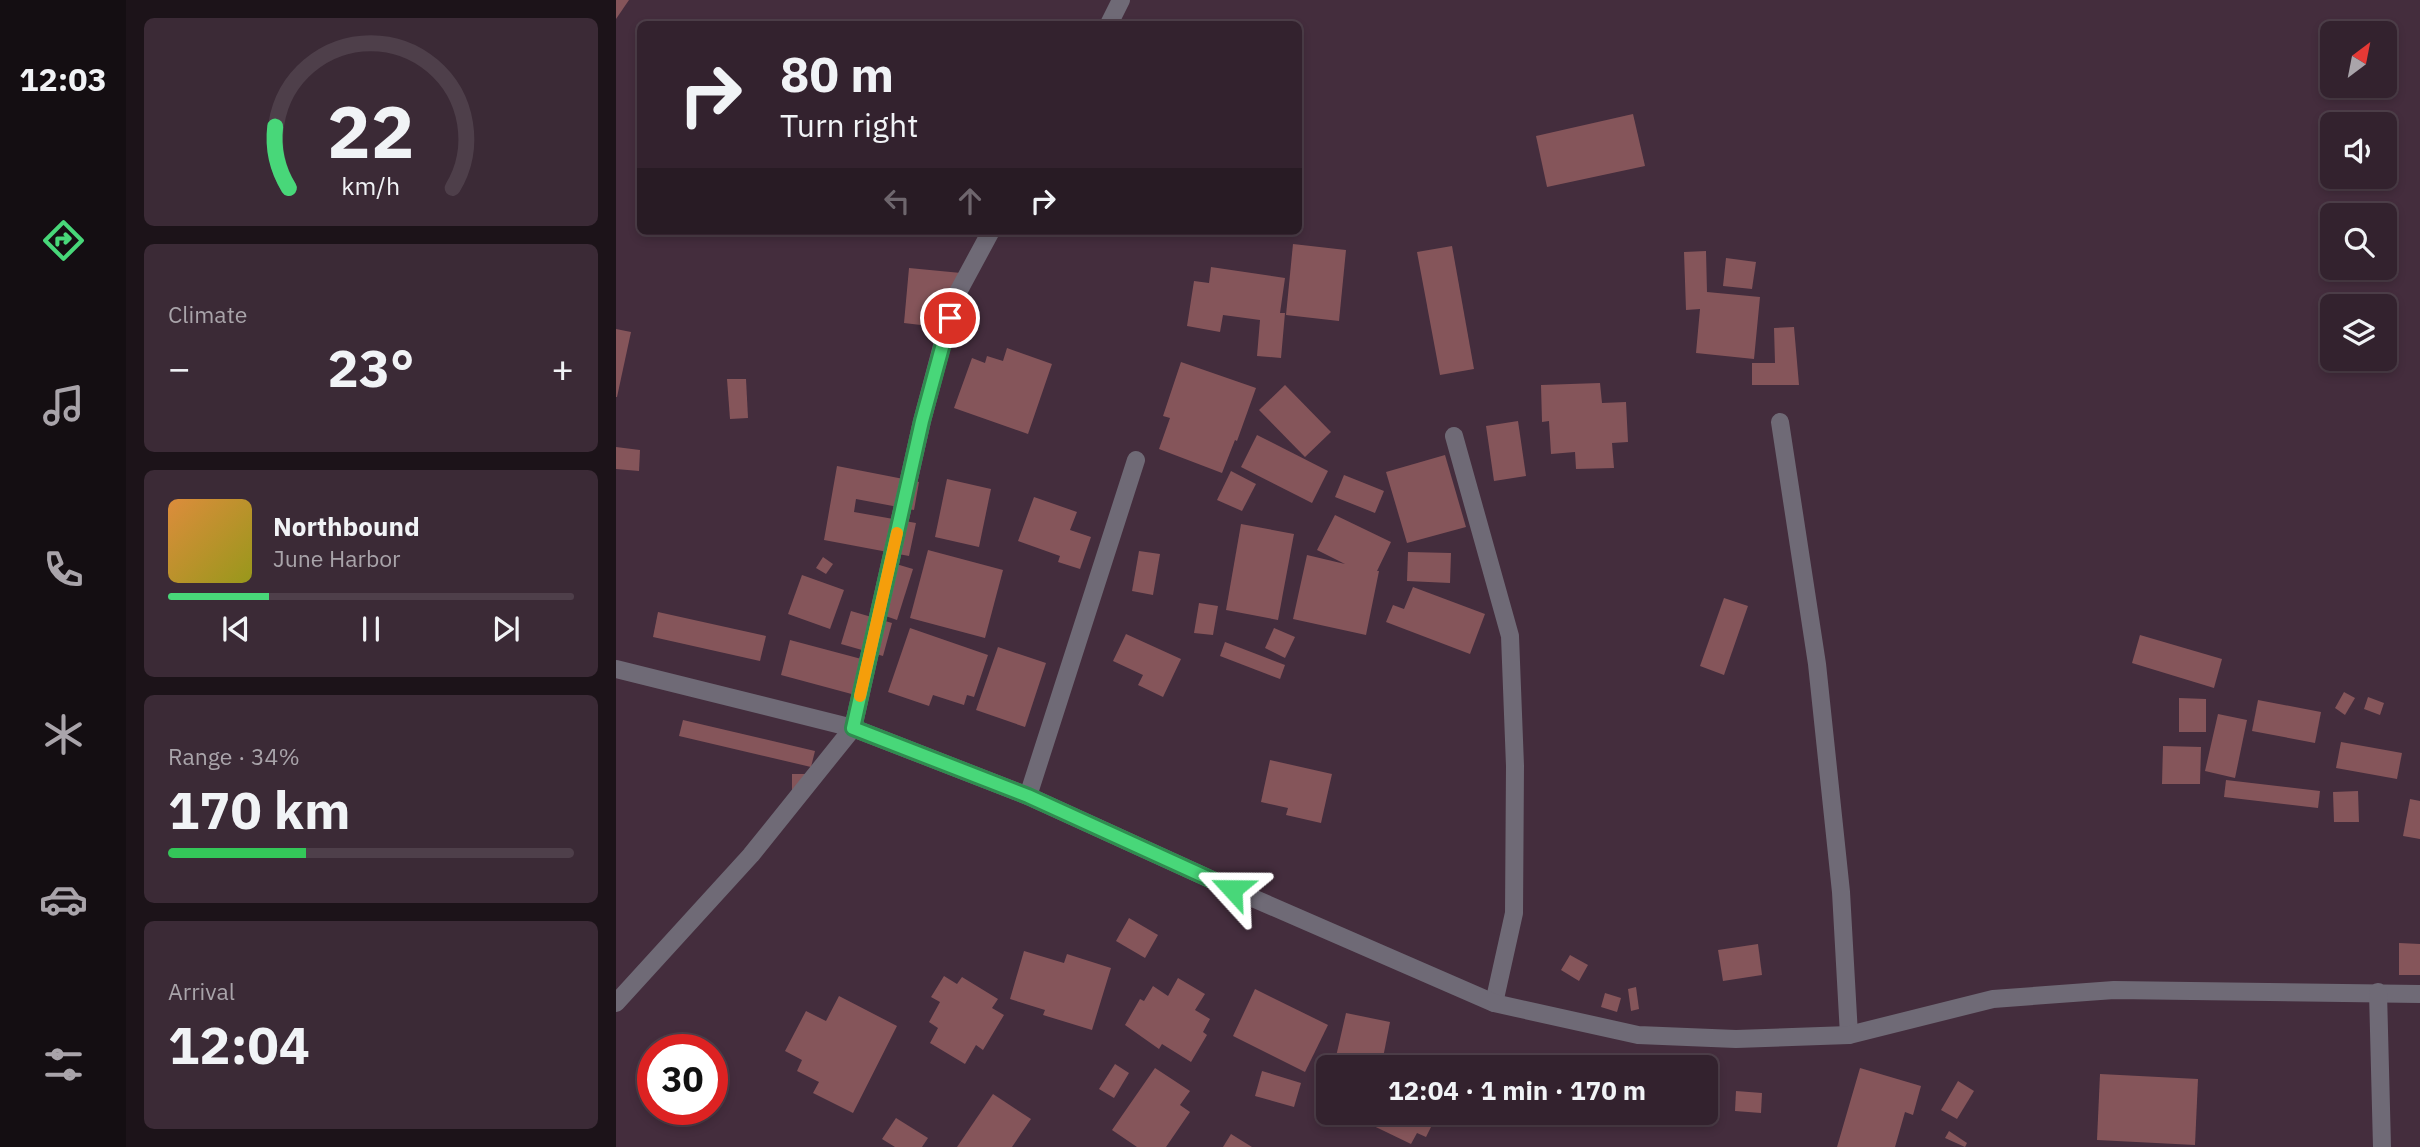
<!DOCTYPE html>
<meta charset="utf-8">
<style>
body{margin:0;font-family:"IBM Plex Sans",sans-serif;background:#3b2a36;color:#f1f3f6;height:100vh;display:flex;flex-direction:column;font-size:26px;white-space:nowrap}
*{box-sizing:border-box;margin:0}
p{font-size:23px;color:#a9a4aa}
.icon{flex:none;width:38px;height:38px;fill:none;stroke:currentColor;stroke-width:2;stroke-linecap:round;stroke-linejoin:round}
.map{position:relative;flex:1;overflow:hidden}
.panel{display:flex;flex-direction:column;gap:18px;padding:18px;background:#1c1319;width:490px}
.panel>*{flex:none}
.hud{position:absolute;left:21px;top:21px;width:665px;height:214px;border-radius:10px;box-shadow:0 4px 10px #0003,0 0 0 2px #4e3f4a;background:#33222e;color:#f1f3f6;overflow:hidden}
.needle{width:46px;rotate:32deg}
.buttons{position:absolute;left:1704px;top:21px;display:grid;gap:14px}
.buttons a{display:grid;place-items:center;width:77px;height:77px;border-radius:10px;background:#33222e;box-shadow:0 4px 10px #0003,0 0 0 2px #4e3f4a;font-size:35px}
.speed{position:absolute;left:21px;top:1034px;display:flex;gap:14px;font-size:35px;font-weight:700;text-align:center}
.speed>*{display:grid;place-content:center;width:91px;height:91px;border-radius:50%;background:#33222e;box-shadow:0 4px 10px #0003,0 0 0 2px #4e3f4a;line-height:1}
.speed .limit{border:10px solid #d22;background:#fff;color:#111}
.pin{position:absolute;display:grid;place-items:center;width:60px;height:60px;color:#fff;margin:-30px;border:4px solid #fff;border-radius:50%;box-shadow:0 2px 7px #0007}
.me{position:absolute;width:77px;margin:-38px;rotate:294deg;stroke-linejoin:round;filter:drop-shadow(0 0 5px #0008)}
.turn{display:flex;align-items:center;gap:24px;height:147px;padding:0 28px;font-size:32px}
.turn .icon{width:91px;height:91px;stroke-width:2.5}
.turn b{display:block;font-size:49px;line-height:60px}
.lanes{display:flex;align-items:center;height:66px;padding:0 28px;background:#0003;justify-content:center;gap:35px;direction:ltr}
.lanes .off{opacity:.35}
.big{font-size:52px;font-weight:700;line-height:1.1}
.panel .card{flex:1;display:flex;flex-direction:column;justify-content:center;gap:10px;min-width:0;padding:0 24px;border-radius:10px;background:#3b2a36}
.panel .dial{align-items:center;gap:0}
.dial svg{height:182px;overflow:visible;fill:none;stroke:#4e3f4a;stroke-width:7;stroke-linecap:round;text-anchor:middle}
.dial text{fill:#f1f3f6;stroke:none}
.song{display:flex;align-items:center;gap:21px}
.cover{width:84px;height:84px;border-radius:10px;background:linear-gradient(135deg,hsl(30 70% 55%),hsl(60 70% 35%))}
.played{height:7px;border-radius:4px;background:linear-gradient(90deg,#48d779 25%,#4e3f4a 25%)}
.keys{display:flex;justify-content:space-around;direction:ltr}
.heat{display:flex;justify-content:space-between;align-items:center;font-size:38px;direction:ltr}
.charge{height:10px;border-radius:5px;background:linear-gradient(90deg,#34c759 34%,#4e3f4a 0)}
.trip{position:absolute;left:700px;top:1055px;width:402px;height:70px;border-radius:10px;background:#33222e;box-shadow:0 4px 10px #0003,0 0 0 2px #4e3f4a;font-weight:700;line-height:70px;text-align:center}
main{display:flex;flex:1;min-height:0}
.menu{display:flex;flex-direction:column;width:126px;justify-content:space-around;align-items:center;background:#140e12;color:#a9a4aa}
.menu .icon{width:49px;height:49px}
.menu .current{color:#48d779}
.menu b{font-size:32px;color:#f1f3f6}
.map>svg:first-child{display:block}
.building{fill:#85555a}
.lines{fill:none;stroke-linecap:round;stroke-linejoin:round}
.street{stroke:#6f6a76;stroke-width:18}
.route-casing{stroke:#2f8c4f;stroke-width:18}
.route{stroke:#48d779;stroke-width:12}
.slow{stroke:#f59e0b;stroke-width:12}
</style>
<main>
<nav class="menu">
<b>12:03</b>
<svg class="icon current" aria-label="directions" viewBox="0 0 24 24"><path d="M12 3l9 9-9 9-9-9zM9 14v-3h6M13 9l2 2-2 2"/></svg>
<svg class="icon" aria-label="music" viewBox="0 0 24 24"><path d="M9 18V5l10-2v13"/><circle cx="6" cy="18" r="3"/><circle cx="16" cy="16" r="3"/></svg>
<svg class="icon" aria-label="phone" viewBox="0 0 24 24"><path d="M5 4h4l2 5-3 2q2 4 5 5l2-3 5 2v4C11 20 4 13 5 4z"/></svg>
<svg class="icon" aria-label="climate" viewBox="0 0 24 24"><path d="M12 3v18M4 7l16 10M4 17L20 7"/></svg>
<svg class="icon" aria-label="car" viewBox="0 0 24 24"><path d="M5 17H2v-5l4-1 3-4h7l3 4 3 1v5h-3M9 17h6M6 11h13"/><circle cx="7" cy="17" r="2"/><circle cx="17" cy="17" r="2"/></svg>
<svg class="icon" aria-label="filters" viewBox="0 0 24 24"><path d="M4 7h16M4 17h16"/><circle cx="9" cy="7" r="2"/><circle cx="15" cy="17" r="2"/></svg>
</nav>
<section class="panel">
<div class="card dial"><svg viewBox="0 0 100 80">
<path d="M14 69A42 42 0 1 1 86 69"/>
<path d="M14 69A42 42 0 0 1 8 42" stroke="#48d779"/>
<text x="50" y="56" font-size="32" font-weight="700">22</text>
<text x="50" y="72" font-size="11">km/h</text>
</svg></div>
<div class="card"><p>Climate</p>
<div class="heat"><a>−</a><b class="big">23°</b><a>+</a></div>
</div>
<div class="card">
<div class="song"><i class="cover"></i><div><b>Northbound</b><p>June Harbor</p></div></div>
<div class="played"></div>
<div class="keys"><svg class="icon" aria-label="previous" viewBox="0 0 24 24"><path d="M18 5L8 12l10 7zM5 5v14"/></svg><svg class="icon" aria-label="pause" viewBox="0 0 24 24"><path d="M8 5v14M16 5v14"/></svg><svg class="icon" aria-label="next" viewBox="0 0 24 24"><path d="M6 5l10 7-10 7zM19 5v14"/></svg></div>
</div>
<div class="card"><p>Range · 34%</p><b class="big">170 km</b><div class="charge"></div></div>
<div class="card"><p>Arrival</p><b class="big">12:04</b></div>
</section>
<div class="map">
<svg width="1804" height="1147" viewBox="0 0 1804 1147">
<rect width="100%" height="100%" fill="#442d3d"/>
<g class="building">
<polygon points="0,0 13,0 0,19"/>
<polygon points="1017,114 1029,166 931,187 920,136"/>
<polygon points="677,244 730,250 723,321 670,315"/>
<polygon points="836,246 858,369 824,375 801,252"/>
<polygon points="1090,251 1091,292 1144,297 1138,359 1080,353 1084,309 1070,310 1068,252"/>
<polygon points="1110,258 1140,262 1136,289 1107,286"/>
<polygon points="595,267 669,278 664,313 669,313 665,358 641,356 644,320 607,315 604,332 571,326 578,281 593,283"/>
<polygon points="293,268 345,273 339,329 288,323"/>
<polygon points="1178,327 1183,385 1136,385 1136,363 1159,363 1158,328"/>
<polygon points="0,329 15,332 1,397 0,397"/>
<polygon points="391,348 436,364 412,434 338,408 356,358 369,363 371,356 387,361"/>
<polygon points="565,362 640,388 621,441 619,440 606,473 543,449 554,418 547,416"/>
<polygon points="111,379 130,379 132,418 114,419"/>
<polygon points="984,383 986,403 1010,402 1012,442 996,443 998,468 960,469 959,452 935,454 933,421 926,422 925,385"/>
<polygon points="669,385 715,432 689,457 643,410"/>
<polygon points="902,421 910,476 878,481 870,426"/>
<polygon points="641,435 712,471 696,503 625,467"/>
<polygon points="0,447 24,450 23,471 0,469"/>
<polygon points="829,455 850,527 791,543 770,472"/>
<polygon points="221,466 303,482 298,510 240,499 238,512 300,523 293,556 208,540"/>
<polygon points="615,471 640,484 626,511 601,500"/>
<polygon points="728,475 768,491 759,513 719,497"/>
<polygon points="331,479 375,489 363,547 319,537"/>
<polygon points="418,497 461,512 454,530 475,537 464,569 442,562 444,556 402,541"/>
<polygon points="719,515 775,542 761,571 763,571 750,635 677,619 691,555 729,564 701,550"/>
<polygon points="625,524 678,534 662,620 610,610"/>
<polygon points="312,550 387,570 369,638 294,618"/>
<polygon points="523,551 544,554 537,595 516,591"/>
<polygon points="792,552 835,553 834,583 791,581"/>
<polygon points="207,557 217,564 210,574 200,568"/>
<polygon points="270,561 297,569 281,620 255,611"/>
<polygon points="186,575 228,590 214,629 172,614"/>
<polygon points="797,587 869,614 854,654 770,622 777,605 788,609"/>
<polygon points="1108,598 1132,606 1108,675 1084,666"/>
<polygon points="583,603 602,606 597,635 578,633"/>
<polygon points="235,611 276,623 267,656 225,644"/>
<polygon points="42,612 150,636 144,661 37,637"/>
<polygon points="294,628 372,655 358,697 351,695 348,705 317,695 313,706 272,692"/>
<polygon points="658,628 679,637 669,658 649,648"/>
<polygon points="510,634 565,659 547,697 522,685 527,675 497,661"/>
<polygon points="1524,635 1606,659 1598,688 1516,663"/>
<polygon points="174,640 253,661 243,696 165,675"/>
<polygon points="609,642 669,665 664,679 604,656"/>
<polygon points="382,647 430,663 409,727 360,710"/>
<polygon points="1728,692 1739,698 1729,715 1719,708"/>
<polygon points="1752,697 1768,703 1764,715 1748,709"/>
<polygon points="1563,698 1590,699 1590,732 1563,732"/>
<polygon points="1642,700 1705,712 1699,743 1636,731"/>
<polygon points="1602,714 1631,720 1619,778 1589,771"/>
<polygon points="67,720 199,751 195,767 63,736"/>
<polygon points="1725,742 1786,753 1781,779 1720,768"/>
<polygon points="1547,746 1585,747 1584,784 1546,784"/>
<polygon points="654,760 716,774 705,823 670,815 672,808 645,802"/>
<rect x="176" y="774" width="22" height="17"/>
<polygon points="1610,780 1704,791 1702,808 1608,797"/>
<polygon points="1742,791 1743,822 1718,822 1717,792"/>
<polygon points="1794,799 1804,801 1804,839 1787,836"/>
<polygon points="513,918 542,935 529,958 500,941"/>
<polygon points="1783,943 1804,944 1804,975 1783,975"/>
<polygon points="1142,944 1146,975 1107,981 1102,950"/>
<polygon points="408,951 448,963 451,954 495,968 476,1030 427,1015 429,1010 394,999"/>
<polygon points="954,955 972,965 963,981 945,970"/>
<polygon points="328,976 341,984 346,977 382,999 376,1008 388,1015 367,1050 360,1045 349,1064 314,1043 322,1028 313,1022 324,1002 315,997"/>
<polygon points="562,978 589,994 579,1010 594,1019 587,1032 591,1035 575,1062 546,1044 543,1049 509,1025 524,999 528,1001 537,986 552,996"/>
<polygon points="1020,987 1023,1009 1015,1011 1012,989"/>
<polygon points="639,989 712,1025 689,1072 617,1036"/>
<polygon points="989,993 1005,998 1001,1012 985,1007"/>
<polygon points="223,996 281,1026 237,1113 197,1093 203,1082 181,1071 186,1060 169,1051 190,1011 210,1021"/>
<polygon points="730,1013 774,1022 765,1068 749,1068 719,1061"/>
<polygon points="499,1064 513,1073 498,1098 483,1089"/>
<polygon points="539,1068 574,1091 564,1105 574,1112 550,1147 521,1147 496,1130"/>
<polygon points="1244,1068 1305,1086 1297,1115 1289,1112 1279,1147 1221,1147"/>
<polygon points="646,1071 685,1083 678,1107 639,1096"/>
<polygon points="1484,1074 1582,1079 1579,1145 1481,1140"/>
<polygon points="1342,1081 1358,1091 1341,1119 1325,1110"/>
<polygon points="1120,1091 1146,1093 1145,1113 1119,1111"/>
<polygon points="377,1094 415,1119 396,1147 341,1147"/>
<polygon points="738,1113 822,1113 810,1137 801,1133 795,1144 737,1116"/>
<polygon points="280,1118 312,1138 306,1147 279,1147 266,1139"/>
<polygon points="1333,1131 1351,1143 1349,1147 1329,1138"/>
<polygon points="615,1134 636,1147 607,1147"/>
</g>
<g class="lines">
<g class="street">
<polyline points="493,24 505,0"/>
<polyline points="1164,422 1201,664 1225,892 1233,1035"/>
<polyline points="838,436 894,636 899,766 898,913 878,1003"/>
<polyline points="0,669 237,728 412,796 616,889 878,1003 1022,1035 1120,1039 1233,1035 1377,999 1498,990 1804,994"/>
<polyline points="412,796 520,460"/>
<polyline points="1762,992 1766,1147"/>
<polyline points="0,1003 135,855 237,728 306,421 327,342 341,294 375,231"/>
</g>
</g>
<g class="lines">
<defs>
<polyline id="route" points="334,318 306,421 237,728 412,796 616,889"/>
</defs>
<use href="#route" class="route-casing"/>
<use href="#route" class="route"/>
<polyline class="slow" points="244,696 281,533"/>
</g>
</svg>
<div class="buttons">
<a><svg class="needle" viewBox="-14 -14 28 28"><path d="M0-13l5 13h-10z" fill="#e53935"/><path d="M0 13l5-13h-10z" fill="#a9a4aa"/></svg></a>
<a><svg class="icon" aria-label="sound" viewBox="0 0 24 24"><path d="M4 9h4l5-4v14l-5-4H4zM17 9q2 3 0 6"/></svg></a>
<a><svg class="icon" aria-label="search" viewBox="0 0 24 24"><circle cx="10" cy="10" r="6"/><path d="M15 15l6 6"/></svg></a>
<a><svg class="icon" aria-label="layers" viewBox="0 0 24 24"><path d="M12 4l9 5-9 5-9-5zM3 14l9 5 9-5"/></svg></a>
</div>
<div class="speed"><div class="limit">30</div></div>
<div class="pin" style="left:334px;top:318px;background:#d93025"><svg class="icon" aria-label="arrive" viewBox="0 0 24 24"><path d="M6 21V4h12l-3 4 3 4H6"/></svg></div>
<svg class="me" style="left:616px;top:889px" viewBox="-20 -20 40 40"><path d="M0-17L14 15 0 8-14 15z" fill="#48d779" stroke="#fff" stroke-width="4"/></svg>
<div class="trip">12:04 · 1 min · 170 m</div>
<div class="hud">
<div class="turn"><svg class="icon" aria-label="right" viewBox="0 0 24 24"><path d="M7 20v-9h11M14 6l5 5-5 5"/></svg><div><b>80 m</b>Turn right</div></div>
<div class="lanes"><svg class="icon off" aria-label="left" viewBox="0 0 24 24"><path d="M17 20v-9H6M10 6l-5 5 5 5"/></svg><svg class="icon off" aria-label="ahead" viewBox="0 0 24 24"><path d="M12 20V5M6 11l6-6 6 6"/></svg><svg class="icon" aria-label="right" viewBox="0 0 24 24"><path d="M7 20v-9h11M14 6l5 5-5 5"/></svg></div>
</div>
</div>
</main>
